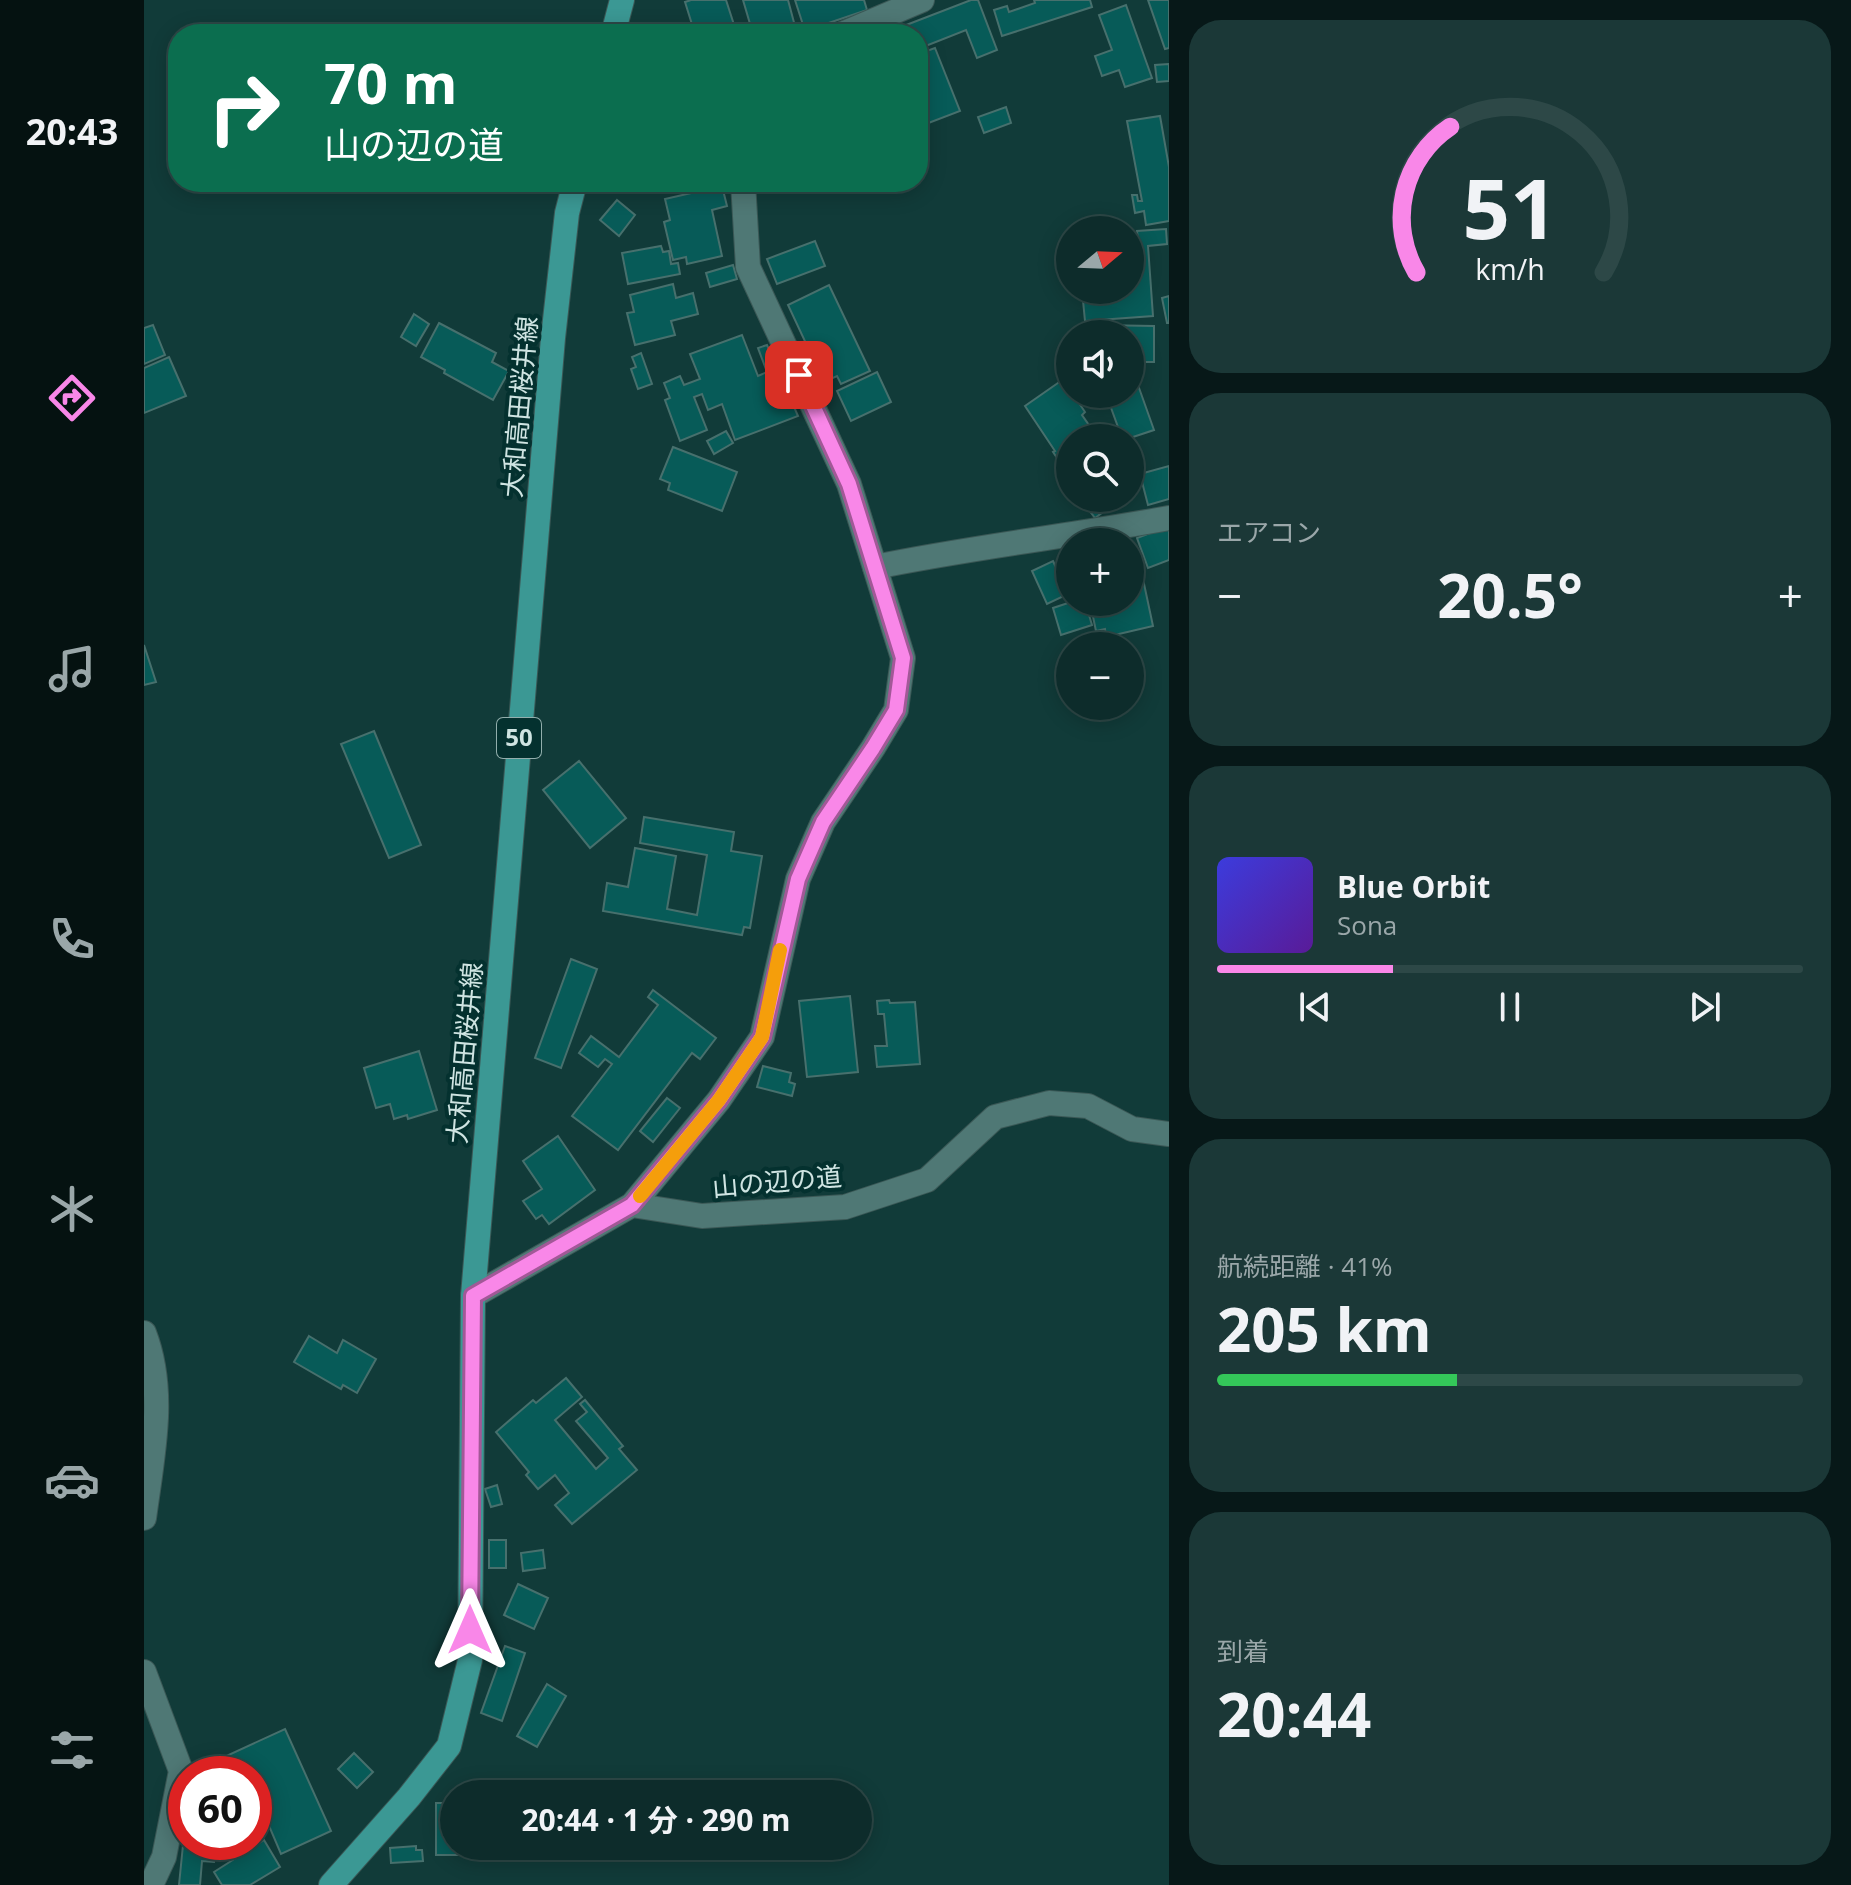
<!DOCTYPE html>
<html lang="ja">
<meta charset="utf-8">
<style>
body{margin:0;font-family:"Open Sans","Noto Sans JP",sans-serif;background:#1b3837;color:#f1f3f6;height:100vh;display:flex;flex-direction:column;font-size:30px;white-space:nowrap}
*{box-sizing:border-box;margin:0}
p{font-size:26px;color:#9aa7a9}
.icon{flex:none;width:44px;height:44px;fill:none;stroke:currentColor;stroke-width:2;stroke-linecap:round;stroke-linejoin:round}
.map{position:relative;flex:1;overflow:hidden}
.details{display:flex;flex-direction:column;gap:20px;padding:20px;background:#071818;width:682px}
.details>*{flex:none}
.hud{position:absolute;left:24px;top:24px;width:760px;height:168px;border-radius:32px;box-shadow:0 4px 20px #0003,0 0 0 2px #2d4847;background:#0b6e4f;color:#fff;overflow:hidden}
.needle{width:52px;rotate:71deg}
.fabs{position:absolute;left:912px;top:216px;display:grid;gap:16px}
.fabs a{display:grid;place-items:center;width:88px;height:88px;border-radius:50%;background:#0d2c2b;box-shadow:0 4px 20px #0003,0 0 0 2px #2d4847;font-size:40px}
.speed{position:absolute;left:24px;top:1756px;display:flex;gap:16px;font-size:40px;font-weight:700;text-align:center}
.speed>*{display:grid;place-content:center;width:104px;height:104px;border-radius:50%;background:#0d2c2b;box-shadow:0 4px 20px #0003,0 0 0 2px #2d4847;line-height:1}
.speed .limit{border:12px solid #d22;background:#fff;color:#111}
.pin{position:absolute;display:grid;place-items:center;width:68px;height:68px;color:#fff;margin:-34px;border-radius:16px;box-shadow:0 4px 12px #0006}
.me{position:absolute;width:88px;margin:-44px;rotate:0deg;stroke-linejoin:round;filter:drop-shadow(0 0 6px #0008)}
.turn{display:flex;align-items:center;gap:28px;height:168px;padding:0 24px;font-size:36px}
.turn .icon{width:104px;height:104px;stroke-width:2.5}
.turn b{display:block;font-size:56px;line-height:68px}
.big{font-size:60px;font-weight:700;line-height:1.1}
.details .widget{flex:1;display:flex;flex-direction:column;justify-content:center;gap:12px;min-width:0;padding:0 28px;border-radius:32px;background:#1b3837}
.details .dial{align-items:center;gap:0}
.dial svg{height:208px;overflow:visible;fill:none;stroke:#2d4847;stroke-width:7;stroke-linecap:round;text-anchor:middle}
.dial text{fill:#f1f3f6;stroke:none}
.song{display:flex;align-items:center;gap:24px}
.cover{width:96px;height:96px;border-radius:12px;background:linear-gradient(135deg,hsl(240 70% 55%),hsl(270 70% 35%))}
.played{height:8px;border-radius:4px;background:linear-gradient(90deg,#f987e8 30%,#2d4847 30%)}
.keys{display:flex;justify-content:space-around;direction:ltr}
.heat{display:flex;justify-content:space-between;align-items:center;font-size:44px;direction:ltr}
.charge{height:12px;border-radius:6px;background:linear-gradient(90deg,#34c759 41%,#2d4847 0)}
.trip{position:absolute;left:296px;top:1780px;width:432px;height:80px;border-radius:40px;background:#0d2c2b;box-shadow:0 4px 20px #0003,0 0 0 2px #2d4847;font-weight:700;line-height:80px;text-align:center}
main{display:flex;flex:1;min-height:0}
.menu{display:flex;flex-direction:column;width:144px;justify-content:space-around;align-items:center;background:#051211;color:#9aa7a9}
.menu .icon{width:56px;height:56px}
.menu .on{color:#f987e8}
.menu b{font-size:36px;color:#f1f3f6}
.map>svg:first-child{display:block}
.building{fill:#075b58;stroke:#47706d;stroke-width:2}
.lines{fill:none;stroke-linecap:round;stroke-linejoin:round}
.minor-casing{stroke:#3b5856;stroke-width:26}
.major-casing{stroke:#3b5856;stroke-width:26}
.minor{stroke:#4f7875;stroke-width:24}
.major{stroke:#3b9894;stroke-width:24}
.route-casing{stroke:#a25897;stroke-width:20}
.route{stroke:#f987e8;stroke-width:14}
.slow{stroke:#f59e0b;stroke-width:14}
.labels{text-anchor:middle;stroke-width:8;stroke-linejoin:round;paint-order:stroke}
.shield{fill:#04312f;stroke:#92aeac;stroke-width:2}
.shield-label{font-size:24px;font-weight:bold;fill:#cfe4e2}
.street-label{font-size:26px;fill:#cfe4e2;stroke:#04312f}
</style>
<main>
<nav class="menu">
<b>20:43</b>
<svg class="icon on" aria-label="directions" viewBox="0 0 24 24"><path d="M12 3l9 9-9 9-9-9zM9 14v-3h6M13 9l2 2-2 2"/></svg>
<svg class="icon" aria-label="music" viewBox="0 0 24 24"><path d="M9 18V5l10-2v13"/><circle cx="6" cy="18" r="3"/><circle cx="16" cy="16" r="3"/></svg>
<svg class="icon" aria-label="phone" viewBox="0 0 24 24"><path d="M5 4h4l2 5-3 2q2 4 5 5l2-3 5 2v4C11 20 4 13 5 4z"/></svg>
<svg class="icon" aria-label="climate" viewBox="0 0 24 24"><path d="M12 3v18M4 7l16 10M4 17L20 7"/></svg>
<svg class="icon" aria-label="car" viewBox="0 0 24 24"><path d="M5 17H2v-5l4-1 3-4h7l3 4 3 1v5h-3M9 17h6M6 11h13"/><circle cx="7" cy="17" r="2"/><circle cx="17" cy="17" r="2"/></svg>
<svg class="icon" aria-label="filters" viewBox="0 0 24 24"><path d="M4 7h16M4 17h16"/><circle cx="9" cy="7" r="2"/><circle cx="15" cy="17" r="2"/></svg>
</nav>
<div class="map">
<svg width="1025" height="1885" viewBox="0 0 1025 1885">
<rect width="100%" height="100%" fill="#113b39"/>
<g class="building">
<polygon points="547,0 582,0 593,34 551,34 541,2"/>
<polygon points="599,0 644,0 652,30 638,34 609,34"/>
<polygon points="651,0 720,0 723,10 661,31"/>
<polygon points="827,0 834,0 853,50 833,58 822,30 774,49 774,34 744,34 744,32"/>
<polygon points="890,0 946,0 948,7 858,36 850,10 863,6 865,12 891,3"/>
<polygon points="1004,0 1025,0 1025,48 1021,49"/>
<polygon points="982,5 1008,78 981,87 975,70 958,76 951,56 968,50 955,15"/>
<polygon points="791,48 816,111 774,127 774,54"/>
<polygon points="1025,64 1025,81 1013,82 1011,65"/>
<polygon points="862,107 867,123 840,133 834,117"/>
<polygon points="1016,116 1025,167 1025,221 1002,225 1000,211 991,213 988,195 993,195 994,201 998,201 983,121"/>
<polygon points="578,186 583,206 568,210 578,256 543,264 542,257 529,260 520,222 526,220 521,199"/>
<polygon points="473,200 491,215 475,236 456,220"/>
<polygon points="1022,229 1023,244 1004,246 1009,316 941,321 938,290 986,290 986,248 995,247 993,231"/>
<polygon points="671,241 681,266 633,284 623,259"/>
<polygon points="517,246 519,252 525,251 527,264 534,263 536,274 484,284 478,253"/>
<polygon points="589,265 593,279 566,287 562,273"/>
<polygon points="529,284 532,298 549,293 554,314 527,321 531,335 491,345 483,313 490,312 486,295"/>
<polygon points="685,285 726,371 697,384 693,376 680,382 644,305"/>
<polygon points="1025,296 1025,323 1023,323 1018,298"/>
<polygon points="270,314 285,324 272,346 257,337"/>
<polygon points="295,323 352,353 348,362 365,371 349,400 300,373 301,370 277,357"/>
<polygon points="9,325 21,355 0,364 0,328"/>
<polygon points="953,325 1010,326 1010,362 986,362 986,334 953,334"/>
<polygon points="598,335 614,376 623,372 614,348 623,345 654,416 591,440 578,404 564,410 558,394 550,397 563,430 536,441 521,400 526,398 520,383 536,376 540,385 556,379 546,354"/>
<polygon points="497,353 508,384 494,389 487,369 492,367 488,357"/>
<polygon points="25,357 42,396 0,413 0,368"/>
<polygon points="989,371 1010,430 986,438 978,438 962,394 986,394 986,372"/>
<polygon points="733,372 747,402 707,421 693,391"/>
<polygon points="924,376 926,394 935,394 931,397 941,412 938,415 954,438 926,438 926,467 921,470 909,452 911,451 881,406"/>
<polygon points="582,431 589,443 570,454 563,441"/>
<polygon points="529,447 593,472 578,511 524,490 526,483 516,479"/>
<polygon points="1025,466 1025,499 1004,505 996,474"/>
<polygon points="936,498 967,498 971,503 951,518"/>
<polygon points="1025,526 1025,560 1004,568 993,538"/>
<polygon points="926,553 926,574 921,575 917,554"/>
<polygon points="986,557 988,567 996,565 1009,626 962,637 961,629 952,631 946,602 986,602"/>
<polygon points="909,561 924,594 903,604 888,571"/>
<polygon points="927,602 941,602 948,625 917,635 909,608"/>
<polygon points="0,645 12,682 0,685"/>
<polygon points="230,731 277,845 245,858 197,744"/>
<polygon points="435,761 482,818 446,848 399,790"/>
<polygon points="500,817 590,832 587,851 618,856 606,928 600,927 598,935 459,911 463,883 484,887 491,848 532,856 523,909 553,915 563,855 496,843"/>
<polygon points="427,959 453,969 417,1068 391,1058"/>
<polygon points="509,990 572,1038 556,1059 548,1053 474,1150 428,1116 468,1064 461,1059 454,1067 435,1053 447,1036 475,1057 514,1005 504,997"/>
<polygon points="706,996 714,1072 663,1077 655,1001"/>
<polygon points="745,1000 746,1003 771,1002 776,1064 733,1067 731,1046 743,1046 740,1014 734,1014 733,1001"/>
<polygon points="275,1051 293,1110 264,1119 263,1115 250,1119 246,1104 232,1108 220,1068"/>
<polygon points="619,1066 647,1073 645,1082 651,1084 648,1096 613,1087"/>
<polygon points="523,1098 536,1108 509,1142 496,1131"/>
<polygon points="414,1136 451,1190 405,1224 398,1215 392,1219 379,1201 398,1189 379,1161"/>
<polygon points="165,1336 193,1353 199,1340 232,1359 213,1393 199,1385 197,1389 150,1362"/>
<polygon points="422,1378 438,1397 411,1420 452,1469 464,1458 432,1421 443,1412 436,1404 441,1400 479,1446 475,1449 493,1470 428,1524 411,1505 425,1493 411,1475 394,1489 382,1475 385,1472 352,1432 389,1400 392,1403"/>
<polygon points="353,1485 358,1504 347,1507 341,1489"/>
<rect x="345" y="1540" width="17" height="28"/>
<polygon points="399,1550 401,1568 379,1571 377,1553"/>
<polygon points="374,1584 404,1598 390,1629 360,1615"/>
<polygon points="361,1646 381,1653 358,1721 337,1713"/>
<polygon points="403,1684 422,1696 393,1747 373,1736"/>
<polygon points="141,1729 187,1831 137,1854 123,1821 110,1827 110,1802 115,1800 110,1790 110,1774 85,1774 78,1758"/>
<polygon points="210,1753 229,1772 213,1788 194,1769"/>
<polygon points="292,1803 310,1803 310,1846 332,1846 332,1855 292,1855"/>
<polygon points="42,1815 42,1842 72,1842 70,1862 58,1861 56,1885 35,1885"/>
<polygon points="120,1840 136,1867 106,1885 78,1885 70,1872"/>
<polygon points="272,1846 272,1850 278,1850 279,1861 247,1863 246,1848"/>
</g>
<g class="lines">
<defs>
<g id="minor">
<polyline points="698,34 778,0"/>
<path d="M 731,567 C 828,547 927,536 1025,518"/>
<polyline points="488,1205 575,1100 618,1037 654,879 679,822 729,748 752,710 759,658 705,484 604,267 599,182"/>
<polyline points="329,1296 488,1205 558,1216 701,1207 783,1180 851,1117 905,1103 944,1106 988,1129 1025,1134"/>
<path d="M 0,1333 C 23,1392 8,1458 0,1518"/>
<polyline points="0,1672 37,1771 20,1857 7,1885"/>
</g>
<g id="major">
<polyline points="469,34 478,0"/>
<polyline points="187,1885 265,1797 305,1746 326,1660 329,1296 409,338 423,213 431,182"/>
</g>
</defs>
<use href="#minor" class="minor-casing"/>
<use href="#major" class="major-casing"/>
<use href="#minor" class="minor"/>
<use href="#major" class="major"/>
</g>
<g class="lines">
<defs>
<polyline id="route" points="326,1630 329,1296 488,1205 575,1100 618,1037 654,879 679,822 729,748 752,710 759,658 705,484 655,375"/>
</defs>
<use href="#route" class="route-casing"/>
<use href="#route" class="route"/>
<polyline class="slow" points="496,1196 575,1100 618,1037 636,950"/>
</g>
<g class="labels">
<rect class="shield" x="353" y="718" width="44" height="40" rx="6"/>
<g class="shield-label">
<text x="375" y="746">50</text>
</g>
<g class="street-label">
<text transform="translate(376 407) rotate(-85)" y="9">大和高田桜井線</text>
<text transform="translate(321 1053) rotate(-85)" y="9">大和高田桜井線</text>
<text transform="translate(633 1182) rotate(-5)" y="9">山の辺の道</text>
</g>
</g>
</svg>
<div class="fabs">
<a><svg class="needle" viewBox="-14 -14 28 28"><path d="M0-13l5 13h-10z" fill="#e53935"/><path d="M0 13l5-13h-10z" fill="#9aa7a9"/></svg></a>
<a><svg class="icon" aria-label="sound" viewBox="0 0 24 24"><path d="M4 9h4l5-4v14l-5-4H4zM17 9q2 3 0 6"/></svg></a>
<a><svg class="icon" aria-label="search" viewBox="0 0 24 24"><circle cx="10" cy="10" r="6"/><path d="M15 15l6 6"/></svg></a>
<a>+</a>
<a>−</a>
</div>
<div class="speed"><div class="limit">60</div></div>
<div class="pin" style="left:655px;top:375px;background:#d93025"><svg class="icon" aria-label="arrive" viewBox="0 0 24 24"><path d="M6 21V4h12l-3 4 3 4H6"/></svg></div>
<svg class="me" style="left:326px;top:1630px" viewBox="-20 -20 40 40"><path d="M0-17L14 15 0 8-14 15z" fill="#f987e8" stroke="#fff" stroke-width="4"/></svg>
<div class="trip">20:44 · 1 分 · 290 m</div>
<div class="hud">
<div class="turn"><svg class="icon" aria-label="right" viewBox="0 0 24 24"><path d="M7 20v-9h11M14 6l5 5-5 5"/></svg><div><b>70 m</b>山の辺の道</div></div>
</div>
</div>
<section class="details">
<div class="widget dial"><svg viewBox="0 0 100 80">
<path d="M14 69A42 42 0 1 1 86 69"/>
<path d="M14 69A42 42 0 0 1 27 13" stroke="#f987e8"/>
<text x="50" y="56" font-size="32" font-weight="700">51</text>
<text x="50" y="72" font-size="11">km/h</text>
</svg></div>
<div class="widget"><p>エアコン</p>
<div class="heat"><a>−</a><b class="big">20.5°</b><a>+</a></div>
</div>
<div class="widget">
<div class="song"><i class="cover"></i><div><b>Blue Orbit</b><p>Sona</p></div></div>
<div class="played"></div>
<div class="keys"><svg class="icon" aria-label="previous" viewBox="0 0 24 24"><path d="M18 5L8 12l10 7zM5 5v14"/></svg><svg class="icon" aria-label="pause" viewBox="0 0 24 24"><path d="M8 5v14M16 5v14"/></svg><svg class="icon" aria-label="next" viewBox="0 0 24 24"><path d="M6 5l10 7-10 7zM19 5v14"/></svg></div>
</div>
<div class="widget"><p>航続距離 · 41%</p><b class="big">205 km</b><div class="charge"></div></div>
<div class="widget"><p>到着</p><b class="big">20:44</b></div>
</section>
</main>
